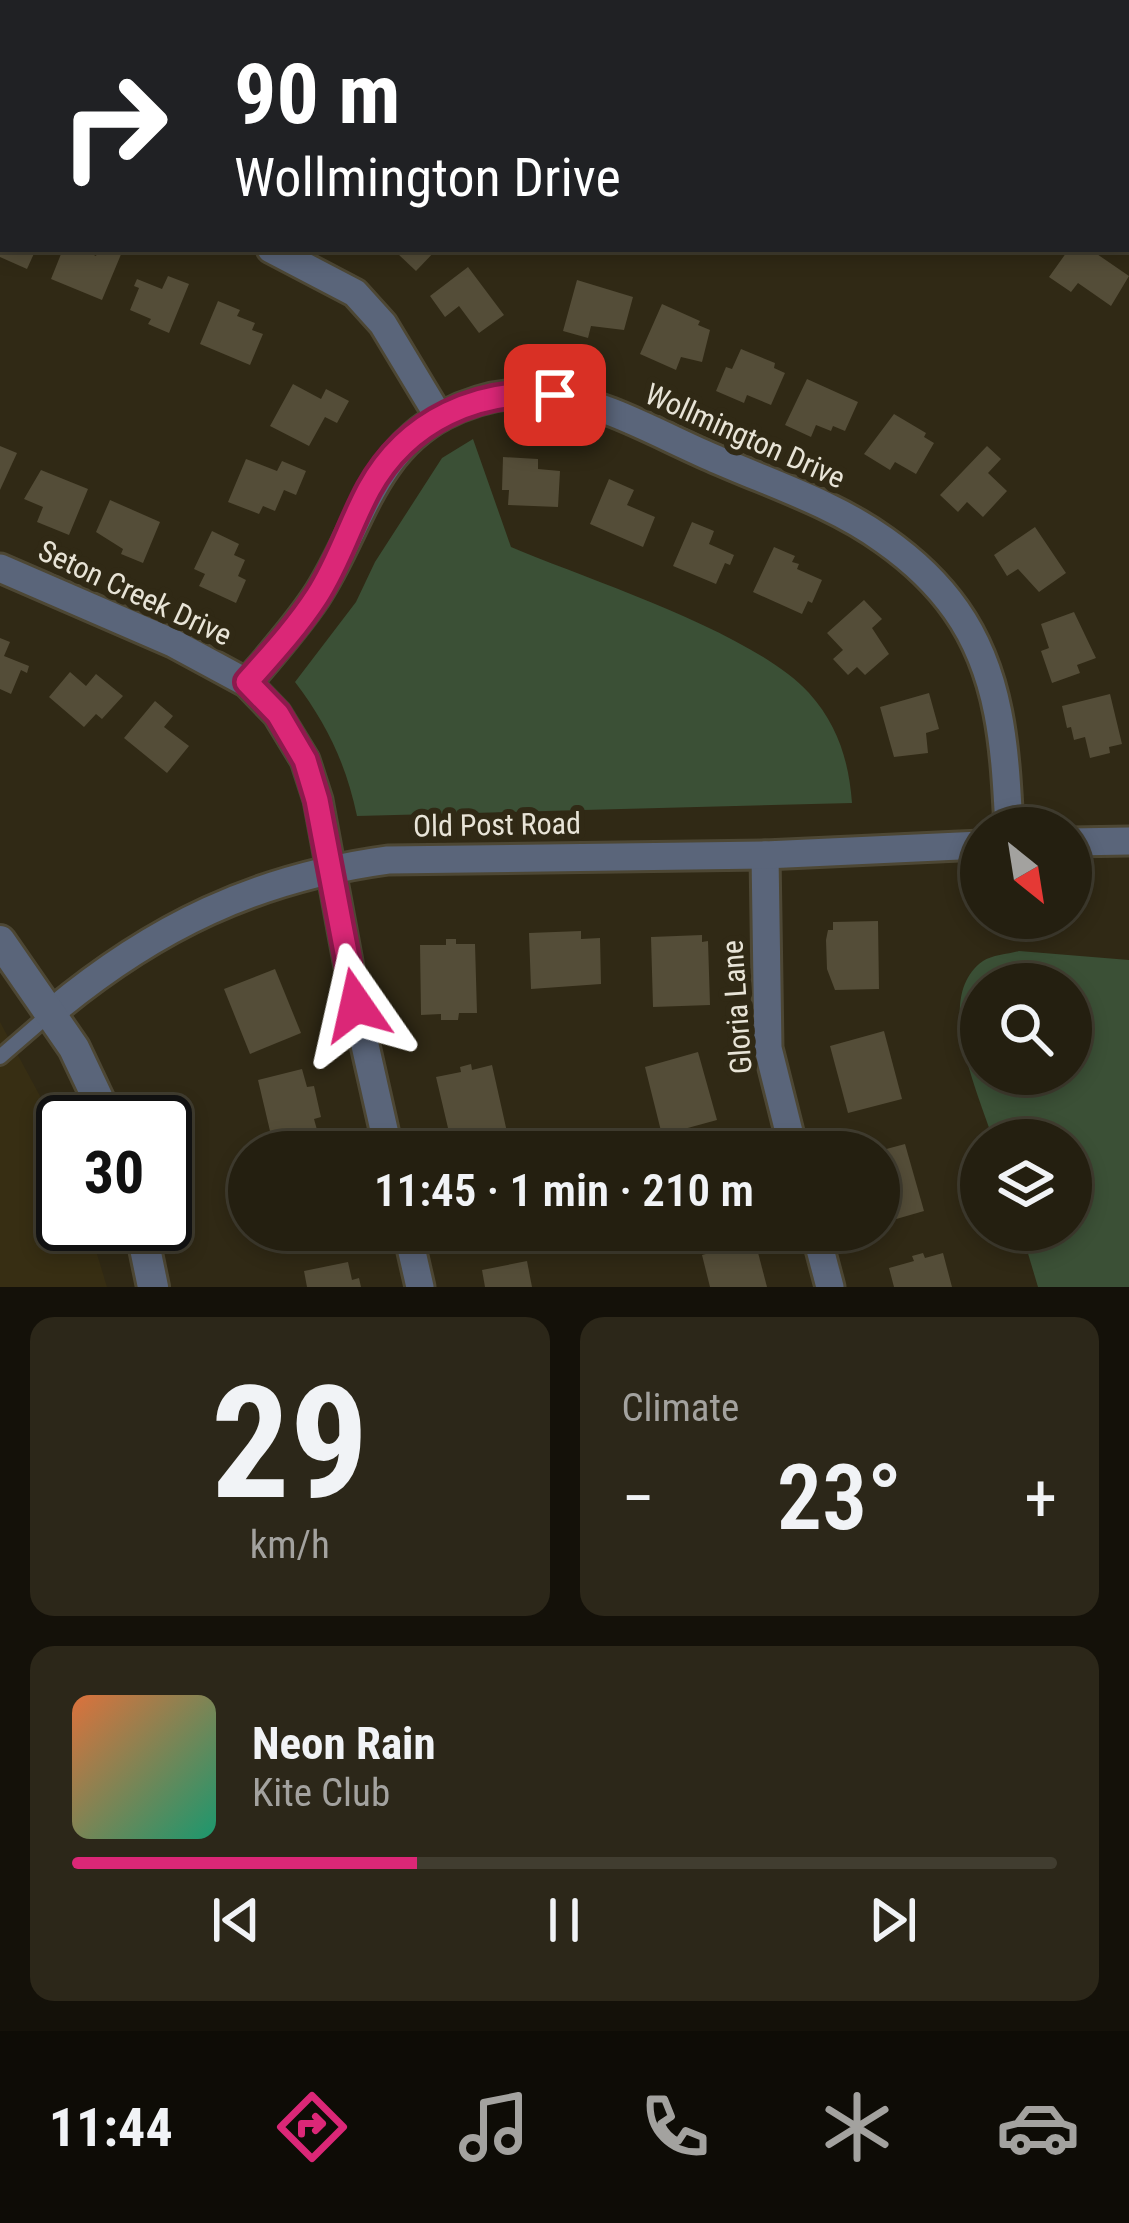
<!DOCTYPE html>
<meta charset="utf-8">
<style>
body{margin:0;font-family:"Roboto Condensed",sans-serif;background:#2c2719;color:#f1f3f6;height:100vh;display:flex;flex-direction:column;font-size:45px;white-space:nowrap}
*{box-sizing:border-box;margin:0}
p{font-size:39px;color:#a3a29f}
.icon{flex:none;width:66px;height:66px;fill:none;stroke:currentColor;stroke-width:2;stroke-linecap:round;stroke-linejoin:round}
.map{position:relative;height:1287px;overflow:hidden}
.drawer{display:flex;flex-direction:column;gap:30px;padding:30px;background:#141109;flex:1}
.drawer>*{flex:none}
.guide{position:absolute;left:0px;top:0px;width:1131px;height:252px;box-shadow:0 6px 18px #0003,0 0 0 3px #413d30;background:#202124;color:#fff;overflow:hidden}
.needle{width:78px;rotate:150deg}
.controls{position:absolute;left:960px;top:807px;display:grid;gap:24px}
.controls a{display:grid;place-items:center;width:132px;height:132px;border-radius:50%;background:#241f10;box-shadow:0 6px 18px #0003,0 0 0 3px #413d30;font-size:60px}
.speed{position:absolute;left:36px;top:1095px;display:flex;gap:24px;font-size:60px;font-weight:700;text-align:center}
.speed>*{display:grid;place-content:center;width:156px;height:156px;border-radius:50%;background:#241f10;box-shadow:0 6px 18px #0003,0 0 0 3px #413d30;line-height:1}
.speed .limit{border:6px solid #111;border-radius:18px;background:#fff;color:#111}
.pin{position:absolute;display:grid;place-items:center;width:102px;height:102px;color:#fff;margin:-51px;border-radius:24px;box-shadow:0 6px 18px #0006}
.me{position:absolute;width:132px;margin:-66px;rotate:349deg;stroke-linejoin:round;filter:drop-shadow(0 0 9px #0008)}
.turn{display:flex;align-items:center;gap:42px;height:252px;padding:0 36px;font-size:54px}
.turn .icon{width:156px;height:156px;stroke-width:2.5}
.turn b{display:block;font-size:84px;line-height:102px}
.big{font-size:90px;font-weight:600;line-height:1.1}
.drawer .card{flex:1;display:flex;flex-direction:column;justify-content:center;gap:18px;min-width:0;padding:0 42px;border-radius:24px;background:#2c2719}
.drawer .dial{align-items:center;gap:0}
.dial b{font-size:156px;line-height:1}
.song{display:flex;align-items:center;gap:36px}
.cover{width:144px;height:144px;border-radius:18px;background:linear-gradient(135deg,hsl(20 70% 55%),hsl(160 70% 35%))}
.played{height:12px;border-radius:6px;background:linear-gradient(90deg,#db2777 35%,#413d30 35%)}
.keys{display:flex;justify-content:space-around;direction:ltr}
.heat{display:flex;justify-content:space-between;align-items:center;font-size:66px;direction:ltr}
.drawer .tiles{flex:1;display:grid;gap:30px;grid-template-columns:1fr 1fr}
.card:last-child{grid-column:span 2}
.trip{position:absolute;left:228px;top:1131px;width:672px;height:120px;border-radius:60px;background:#241f10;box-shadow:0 6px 18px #0003,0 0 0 3px #413d30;font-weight:600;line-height:120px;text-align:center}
.menu{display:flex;height:192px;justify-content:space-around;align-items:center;background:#0e0c06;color:#a3a29f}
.menu .icon{width:84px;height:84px}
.menu .on{color:#db2777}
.menu b{font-size:54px;color:#f1f3f6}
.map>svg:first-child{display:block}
.built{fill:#372e13}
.green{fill:#3b5036;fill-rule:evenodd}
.building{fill:#544d38}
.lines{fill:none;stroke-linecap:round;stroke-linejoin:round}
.service-casing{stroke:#4d4734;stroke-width:20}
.minor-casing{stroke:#4d4734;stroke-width:33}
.tertiary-casing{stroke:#4d4734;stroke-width:36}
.service{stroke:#5a657a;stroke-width:14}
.minor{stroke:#5a657a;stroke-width:27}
.tertiary{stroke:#5a657a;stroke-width:30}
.route-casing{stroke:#8e194d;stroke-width:30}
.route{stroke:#db2777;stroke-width:21}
.labels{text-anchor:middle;stroke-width:12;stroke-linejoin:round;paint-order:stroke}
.street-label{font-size:30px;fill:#e8e4d7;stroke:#302915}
</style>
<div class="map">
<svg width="1129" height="1287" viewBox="0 0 1129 1287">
<rect width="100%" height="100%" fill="#302915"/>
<polygon class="built" points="0,1022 60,1133 63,1224 88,1224 107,1287 0,1287"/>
<g class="green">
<path d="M 473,439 L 511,547 C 591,581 753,632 809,693 C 838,725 849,762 852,803 L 357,816 C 346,764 327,724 295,682 L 356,602 L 375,562 L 442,458 Z"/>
<path d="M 1019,951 L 1129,960 L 1129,1287 L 1038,1287 L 1021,1230 L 1071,1230 L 1071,1140 L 993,1140 C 979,1093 932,997 983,961 C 992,955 1008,954 1019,951 ZM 981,984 L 1071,984 L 1071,1074 L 981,1074 Z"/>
</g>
<g class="building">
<polygon points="0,249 36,249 27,269 0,257"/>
<polygon points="63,249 79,252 81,249 96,256 99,249 122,252 102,300 51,279"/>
<polygon points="403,249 437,249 416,271 398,254"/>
<polygon points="1069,249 1097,249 1094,252 1129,276 1111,306 1078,283 1071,292 1049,277"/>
<polygon points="468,267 504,315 479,333 459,306 445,317 430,296"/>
<polygon points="168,276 189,284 169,333 148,324 151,319 130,310 139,288 134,286 137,279 162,289"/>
<polygon points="577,280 633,297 624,330 591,326 588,338 563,331"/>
<polygon points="218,301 240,310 237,316 255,323 252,330 263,334 250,365 200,344"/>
<polygon points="662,304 700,321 698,325 710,330 702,362 681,357 676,370 640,354"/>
<polygon points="741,349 775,363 774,368 785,373 771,405 747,395 744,403 716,391 726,367 732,369"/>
<polygon points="807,379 858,402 845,431 833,426 831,431 816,425 811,437 785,425"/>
<polygon points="293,384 321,399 326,389 349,401 337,423 325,417 309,446 270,426"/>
<polygon points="894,414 926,433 924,437 934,443 916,474 895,462 890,470 864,454"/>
<polygon points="0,446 17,453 0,490"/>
<polygon points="987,446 1001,459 988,473 1007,491 983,517 967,502 958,512 940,495"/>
<polygon points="503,457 538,459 538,469 560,471 558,507 508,505 509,490 502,490"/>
<polygon points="246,459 277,471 282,461 306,471 296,495 284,490 275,511 263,506 259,514 228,502"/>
<polygon points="41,470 88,489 69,535 37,522 43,507 24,499"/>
<polygon points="609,479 634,490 627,505 655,517 643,547 590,524"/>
<polygon points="110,500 160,522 143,563 121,554 123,549 96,532"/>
<polygon points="692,522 714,531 709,544 734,555 730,565 725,563 716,584 673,566"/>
<polygon points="1035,527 1066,573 1039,592 1018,569 1007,576 994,555"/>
<polygon points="212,531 239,544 234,555 245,560 238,576 246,580 236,603 199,586 205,574 194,569"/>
<polygon points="774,547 795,556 792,562 799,564 797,569 822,580 812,603 808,601 802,614 753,592"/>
<polygon points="864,600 882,619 872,628 889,654 865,675 857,667 848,675 833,659 843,650 827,633"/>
<polygon points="1074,612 1096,658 1077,665 1080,673 1052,683 1041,651 1049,648 1041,624"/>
<polygon points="0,638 10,642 4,656 29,666 27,673 21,670 11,694 0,689"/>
<polygon points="70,672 86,686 96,674 123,696 102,719 96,714 84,727 49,697"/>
<polygon points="929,693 939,729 926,733 928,753 894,757 880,707"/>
<polygon points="1110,694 1122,744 1109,747 1110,753 1090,758 1085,737 1074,740 1071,727 1067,728 1062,706"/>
<polygon points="155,701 173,716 164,727 189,746 167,773 124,738"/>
<polygon points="878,921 879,989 835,990 827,969 826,940 828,930 833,930 833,922"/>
<polygon points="581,931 581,939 600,938 601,984 531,989 529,933"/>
<polygon points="702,935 702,942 708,941 710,1005 653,1007 651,937"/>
<polygon points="446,939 456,939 456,944 475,944 477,1013 459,1013 458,1020 441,1020 441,1014 421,1015 420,945 446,945"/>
<polygon points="275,969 301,1033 250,1054 224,989"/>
<polygon points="884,1031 902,1099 848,1113 830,1046"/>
<polygon points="698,1052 717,1120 662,1135 645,1067"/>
<polygon points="471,1064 472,1070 492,1065 507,1132 474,1145 473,1140 452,1145 436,1077 461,1072 460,1067"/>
<polygon points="302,1069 307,1087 314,1086 321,1117 314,1119 319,1137 274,1148 258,1080"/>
<polygon points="905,1144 924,1211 879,1224 879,1151"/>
<polygon points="478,1230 527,1230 528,1235 481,1243"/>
<polygon points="755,1241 767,1287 710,1287 702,1255"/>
<polygon points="923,1253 925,1258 943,1253 952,1287 894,1287 889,1268 914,1261 912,1256"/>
<polygon points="527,1261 532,1287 485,1287 482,1270"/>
<polygon points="348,1262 352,1280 359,1278 361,1287 307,1287 304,1271"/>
</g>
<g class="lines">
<defs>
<polyline id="service" points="0,1057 52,1012"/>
<g id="minor">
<polyline points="650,0 659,3"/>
<polyline points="790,3 791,0"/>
<polyline points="0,132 3,133"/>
<polyline points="1128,163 1129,162"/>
<polyline points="271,249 355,293 383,324 439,417"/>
<polyline points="0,568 173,643 247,683 277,714 305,760 318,800 356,1005 389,1152"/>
<path d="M 247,683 C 271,655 296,627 316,597 C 359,532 370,454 444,415 C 477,398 513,390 550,395 C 606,403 660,435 711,457 C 769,483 833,503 884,540 C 911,559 937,583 956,610 C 1002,675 1005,752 1009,828"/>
<polyline points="1071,842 1129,841"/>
<polyline points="765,855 768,1048 794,1152"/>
<path d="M 52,1012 C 154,927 256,878 388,860 L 765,855 L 981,845"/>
<polyline points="407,1230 420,1287"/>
<polyline points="815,1230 830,1287"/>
</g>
<g id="tertiary">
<polyline points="0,941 74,1048 109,1122"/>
<polyline points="140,1224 153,1287"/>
</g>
</defs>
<use href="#service" class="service-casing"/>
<use href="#minor" class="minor-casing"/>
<use href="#tertiary" class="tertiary-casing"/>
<use href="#service" class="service"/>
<use href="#minor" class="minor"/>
<use href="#tertiary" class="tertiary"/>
</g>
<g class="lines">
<defs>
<path id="route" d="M 356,1005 L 317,800 L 305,760 L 278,714 L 247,682 C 271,655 297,627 317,596 C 339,562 350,524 369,489 C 407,420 479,388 555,395"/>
</defs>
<use href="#route" class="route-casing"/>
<use href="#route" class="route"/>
</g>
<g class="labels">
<g class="street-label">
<text transform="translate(745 436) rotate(24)" y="10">Wollmington Drive</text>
<text transform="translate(135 593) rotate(25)" y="10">Seton Creek Drive</text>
<text transform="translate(497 825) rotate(-1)" y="10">Old Post Road</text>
<text transform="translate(737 1007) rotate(-94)" y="10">Gloria Lane</text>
</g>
</g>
</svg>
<div class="controls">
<a><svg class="needle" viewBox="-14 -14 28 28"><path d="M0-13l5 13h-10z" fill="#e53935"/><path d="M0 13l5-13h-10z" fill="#a3a29f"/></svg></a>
<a><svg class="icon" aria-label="search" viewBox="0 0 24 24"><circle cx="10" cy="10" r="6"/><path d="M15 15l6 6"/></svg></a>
<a><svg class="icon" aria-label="layers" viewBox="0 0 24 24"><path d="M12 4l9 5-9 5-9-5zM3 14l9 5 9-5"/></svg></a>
</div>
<div class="speed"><div class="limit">30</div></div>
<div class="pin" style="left:555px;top:395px;background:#d93025"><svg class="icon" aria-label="arrive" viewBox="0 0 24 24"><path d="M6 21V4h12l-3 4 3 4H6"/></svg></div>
<svg class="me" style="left:356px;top:1005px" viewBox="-20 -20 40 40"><path d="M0-17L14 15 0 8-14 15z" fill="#db2777" stroke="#fff" stroke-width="4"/></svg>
<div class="trip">11:45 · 1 min · 210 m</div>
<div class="guide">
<div class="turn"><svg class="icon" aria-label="right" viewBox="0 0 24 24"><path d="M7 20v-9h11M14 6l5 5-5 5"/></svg><div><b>90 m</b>Wollmington Drive</div></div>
</div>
</div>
<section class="drawer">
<div class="tiles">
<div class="card dial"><b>29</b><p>km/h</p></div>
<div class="card"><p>Climate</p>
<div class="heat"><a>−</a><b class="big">23°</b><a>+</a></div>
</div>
<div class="card">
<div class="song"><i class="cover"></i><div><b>Neon Rain</b><p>Kite Club</p></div></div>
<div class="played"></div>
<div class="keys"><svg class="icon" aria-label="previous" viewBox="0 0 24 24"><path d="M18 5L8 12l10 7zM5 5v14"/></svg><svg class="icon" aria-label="pause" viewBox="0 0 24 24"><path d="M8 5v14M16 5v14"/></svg><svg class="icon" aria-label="next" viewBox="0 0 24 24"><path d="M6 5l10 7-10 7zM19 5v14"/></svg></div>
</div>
</div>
</section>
<nav class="menu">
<b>11:44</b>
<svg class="icon on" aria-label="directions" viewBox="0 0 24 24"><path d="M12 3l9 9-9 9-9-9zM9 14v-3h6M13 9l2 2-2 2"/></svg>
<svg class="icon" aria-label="music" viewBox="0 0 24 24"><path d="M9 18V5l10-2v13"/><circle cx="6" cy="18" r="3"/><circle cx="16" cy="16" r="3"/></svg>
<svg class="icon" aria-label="phone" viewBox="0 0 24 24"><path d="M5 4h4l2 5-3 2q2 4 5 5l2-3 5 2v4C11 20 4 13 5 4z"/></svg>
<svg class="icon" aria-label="climate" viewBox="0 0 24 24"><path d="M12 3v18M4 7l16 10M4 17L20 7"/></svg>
<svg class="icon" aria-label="car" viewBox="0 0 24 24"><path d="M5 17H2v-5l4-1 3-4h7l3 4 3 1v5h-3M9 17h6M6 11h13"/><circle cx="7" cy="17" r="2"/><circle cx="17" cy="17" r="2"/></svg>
</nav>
